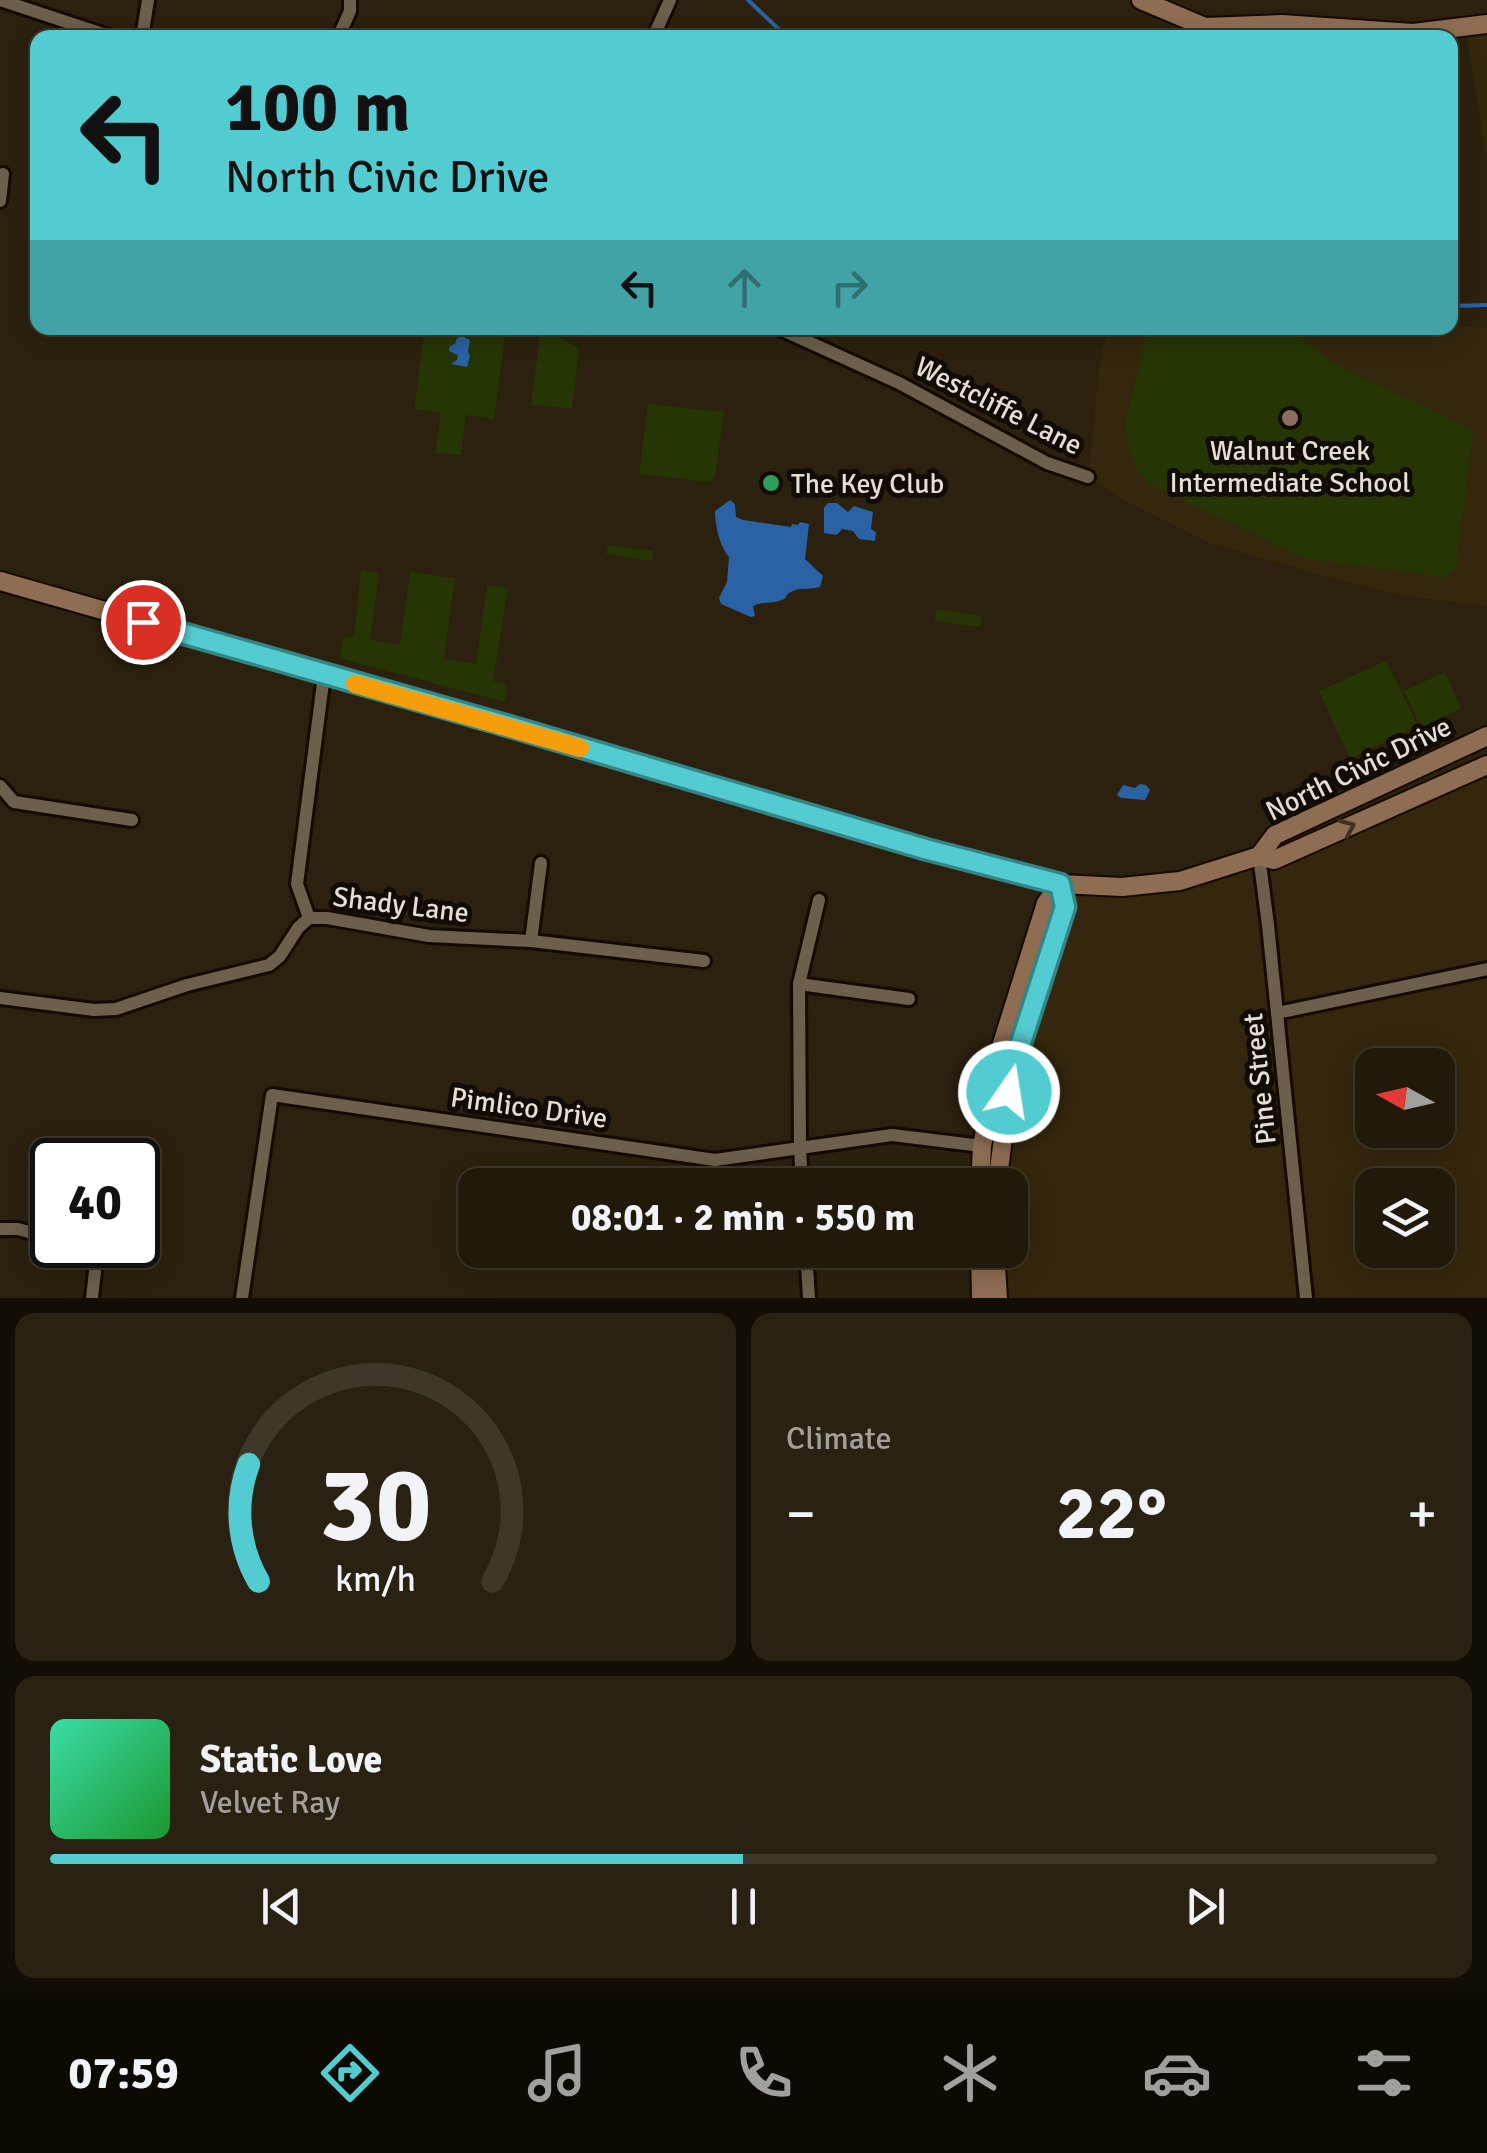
<!DOCTYPE html>
<meta charset="utf-8">
<style>
body{margin:0;font-family:Signika,sans-serif;background:#292213;color:#f1f3f6;height:100vh;display:flex;flex-direction:column;font-size:38px;white-space:nowrap}
*{box-sizing:border-box;margin:0}
p{font-size:32px;color:#a2a09c}
.icon{flex:none;width:55px;height:55px;fill:none;stroke:currentColor;stroke-width:2;stroke-linecap:round;stroke-linejoin:round}
.map{position:relative;height:1298px;overflow:hidden}
.side{display:flex;flex-direction:column;gap:15px;padding:15px;background:#120e06;flex:1}
.side>*{flex:none}
.guide{position:absolute;left:30px;top:30px;width:1428px;height:305px;border-radius:20px;box-shadow:0 5px 25px #0003,0 0 0 2px #3e382b;background:#52ccd0;color:#111;overflow:hidden}
.needle{width:65px;rotate:278deg}
.controls{position:absolute;left:1355px;top:1048px;display:grid;gap:20px}
.controls a{display:grid;place-items:center;width:100px;height:100px;border-radius:20px;background:#21190a;box-shadow:0 5px 25px #0003,0 0 0 2px #3e382b;font-size:50px}
.speed{position:absolute;left:30px;top:1138px;display:flex;gap:20px;font-size:50px;font-weight:700;text-align:center}
.speed>*{display:grid;place-content:center;width:130px;height:130px;border-radius:50%;background:#21190a;box-shadow:0 5px 25px #0003,0 0 0 2px #3e382b;line-height:1}
.speed .limit{border:5px solid #111;border-radius:15px;background:#fff;color:#111}
.pin{position:absolute;display:grid;place-items:center;width:85px;height:85px;color:#fff;margin:-42px;border:5px solid #fff;border-radius:50%;box-shadow:0 2px 10px #0007}
.me{position:absolute;width:110px;margin:-55px;rotate:13deg;stroke-linejoin:round;filter:drop-shadow(0 0 8px #0008)}
.turn{display:flex;align-items:center;gap:35px;height:210px;padding:0 30px;font-size:45px}
.turn .icon{width:130px;height:130px;stroke-width:2.5}
.turn b{display:block;font-size:70px;line-height:85px}
.lanes{display:flex;align-items:center;height:95px;padding:0 30px;background:#0003;justify-content:center;gap:50px;direction:ltr}
.lanes .off{opacity:.35}
.big{font-size:75px;font-weight:700;line-height:1.1}
.side .widget{flex:1;display:flex;flex-direction:column;justify-content:center;gap:15px;min-width:0;padding:0 35px;border-radius:20px;background:#292213}
.side .dial{align-items:center;gap:0}
.dial svg{height:260px;overflow:visible;fill:none;stroke:#3e382b;stroke-width:7;stroke-linecap:round;text-anchor:middle}
.dial text{fill:#f1f3f6;stroke:none}
.song{display:flex;align-items:center;gap:30px}
.cover{width:120px;height:120px;border-radius:15px;background:linear-gradient(135deg,hsl(160 70% 55%),hsl(130 70% 35%))}
.played{height:10px;border-radius:5px;background:linear-gradient(90deg,#52ccd0 50%,#3e382b 50%)}
.keys{display:flex;justify-content:space-around;direction:ltr}
.heat{display:flex;justify-content:space-between;align-items:center;font-size:55px;direction:ltr}
.side .tiles{flex:1;display:grid;gap:15px;grid-template-columns:1fr 1fr}
.widget:last-child{grid-column:span 2}
.trip{position:absolute;left:458px;top:1168px;width:570px;height:100px;border-radius:20px;background:#21190a;box-shadow:0 5px 25px #0003,0 0 0 2px #3e382b;font-weight:700;line-height:100px;text-align:center}
.tabs{display:flex;height:160px;justify-content:space-around;align-items:center;background:#0d0a04;color:#a2a09c}
.tabs .icon{width:70px;height:70px}
.tabs .active{color:#52ccd0}
.tabs b{font-size:45px;color:#f1f3f6}
.map>svg:first-child{display:block}
.built{fill:#35270d;fill-rule:evenodd}
.green{fill:#253604}
.water{fill:#2a62a5}
.lines{fill:none;stroke-linecap:round;stroke-linejoin:round}
.stream{stroke:#2a62a5;stroke-width:4}
.street-casing{stroke:#140a00;stroke-width:18}
.secondary-casing{stroke:#140a00;stroke-width:22}
.street{stroke:#6c5f4b;stroke-width:12}
.secondary{stroke:#8f6d53;stroke-width:18}
.oneway{stroke:#433224}
.route-casing{stroke:#358587;stroke-width:25}
.route{stroke:#52ccd0;stroke-width:18}
.slow{stroke:#f59e0b;stroke-width:18}
.education-dot{fill:#8d6e63;stroke:#100b05;stroke-width:4}
.leisure-dot{fill:#2e9e5b;stroke:#100b05;stroke-width:4}
.labels{text-anchor:middle;stroke-width:10;stroke-linejoin:round;paint-order:stroke}
.street-label{font-size:28px;fill:#e6ded3;stroke:#100b05}
.poi-label{font-size:28px;fill:#e6ded3;stroke:#100b05}
</style>
<div class="map">
<svg width="1487" height="1298" viewBox="0 0 1487 1298">
<rect width="100%" height="100%" fill="#2c210e"/>
<g class="built">
<polygon points="1487,24 1487,163 1465,25"/>
<polygon points="1450,326 1487,328 1487,606 1406,596 1345,582 1212,544 1122,499 1088,477 1100,360 1108,328"/>
<path d="M 1487,765 L 1487,1298 L 998,1298 L 995,1250 L 1010,1250 L 1010,1185 L 997,1185 L 1001,1149 L 1065,907 L 1060,884 L 1122,887 L 1274,860 ZM 1372,1065 L 1438,1065 L 1438,1130 L 1372,1130 ZM 1372,1185 L 1438,1185 L 1438,1250 L 1372,1250 Z"/>
</g>
<g class="green">
<polygon points="425,328 506,328 494,419 466,415 461,455 435,453 441,413 414,409"/>
<polygon points="541,328 547,328 579,349 572,409 531,405"/>
<polygon points="1147,328 1284,328 1344,369 1473,430 1456,568 1445,577 1303,558 1150,484 1137,469 1129,450 1125,426"/>
<polygon points="648,404 724,412 715,475 710,482 639,474"/>
<polygon points="608,545 653,551 652,561 606,554"/>
<polygon points="361,570 379,573 370,640 400,645 410,572 455,578 444,659 476,664 487,585 508,588 493,681 507,684 505,702 339,658 344,636 354,638"/>
<polygon points="936,609 982,616 980,627 935,621"/>
<polygon points="1386,661 1418,726 1350,759 1319,691"/>
<polygon points="1445,672 1461,709 1421,727 1404,691"/>
</g>
<g class="water">
<polygon points="462,336 470,340 468,351 470,356 467,367 451,364 457,360 458,355 449,351 450,346 455,344 457,338"/>
<path d="M 730,500 L 735,504 L 736,517 L 743,520 L 791,527 L 792,524 L 798,525 L 800,522 L 809,524 L 805,559 L 823,576 L 820,587 C 812,590 801,587 793,591 C 781,596 792,597 779,601 C 769,604 763,601 753,606 L 755,616 L 751,617 L 721,604 L 719,598 L 727,582 L 729,557 C 720,547 715,525 715,511 Z"/>
<polygon points="828,503 837,503 848,512 854,506 873,512 871,529 876,532 875,541 859,539 853,531 842,529 837,535 824,533 824,508"/>
<polygon points="1140,784 1146,785 1150,790 1145,800 1121,798 1117,795 1123,785 1135,788"/>
</g>
<g class="lines">
<g class="stream">
<polyline points="748,0 788,38"/>
<polyline points="1450,306 1487,305"/>
</g>
<defs>
<g id="street">
<polyline points="0,0 115,38"/>
<polyline points="142,38 148,0"/>
<polyline points="338,38 350,11 350,0"/>
<polyline points="653,38 670,0"/>
<polyline points="0,201 3,174"/>
<polyline points="778,328 899,383 1047,463 1088,477"/>
<polyline points="0,786 14,802 132,820"/>
<polyline points="1259,856 1268,925 1306,1298"/>
<polyline points="309,918 297,884 324,675"/>
<polyline points="531,941 541,863"/>
<polyline points="799,984 909,999"/>
<polyline points="0,998 94,1010 116,1009 187,985 269,965 280,956 298,928 309,918 327,918 429,936 531,941 704,961"/>
<polyline points="1277,1013 1487,969"/>
<polyline points="802,1185 800,1147 799,984 819,900"/>
<polyline points="0,1229 18,1229 29,1232"/>
<polyline points="806,1250 809,1298"/>
<polyline points="92,1298 98,1245"/>
<polyline points="242,1298 272,1095 715,1160 892,1135 982,1146"/>
</g>
<g id="secondary">
<polyline points="1141,0 1205,27 1282,24 1413,33 1487,24"/>
<polyline points="0,581 512,727 925,849 1060,884 1122,887 1180,881 1259,856 1274,860 1487,765"/>
<polyline points="1259,856 1275,835 1487,736"/>
<polyline points="980,1185 982,1146 1000,1050 1046,903 1060,884"/>
<polyline points="997,1185 1009,1092 1017,1055 1065,907 1060,884"/>
<polyline points="980,1250 981,1298"/>
<polyline points="995,1250 998,1298"/>
</g>
</defs>
<use href="#street" class="street-casing"/>
<use href="#secondary" class="secondary-casing"/>
<use href="#street" class="street"/>
<use href="#secondary" class="secondary"/>
</g>
<defs><path id="oneway-chevron" d="M-2-3.5L2.5 0L-2 3.5" fill="none" stroke-width="1.6" stroke-linecap="round" stroke-linejoin="round" transform="scale(2.5)"/></defs>
<use class="oneway" href="#oneway-chevron" transform="translate(1348 827) rotate(-24)"/>
<g class="lines">
<defs>
<polyline id="route" points="143,622 512,727 925,849 1060,884 1065,907 1017,1055 1009,1092"/>
</defs>
<use href="#route" class="route-casing"/>
<use href="#route" class="route"/>
<polyline class="slow" points="355,684 580,748"/>
</g>
<circle class="education-dot" cx="1290" cy="418" r="10"/>
<circle class="leisure-dot" cx="771" cy="483" r="10"/>
<g class="labels">
<g class="street-label">
<text transform="translate(999 405) rotate(27)" y="10">Westcliffe Lane</text>
<text transform="translate(1358 768) rotate(-26)" y="10">North Civic Drive</text>
<text transform="translate(401 904) rotate(7)" y="10">Shady Lane</text>
<text transform="translate(1259 1079) rotate(-96)" y="10">Pine Street</text>
<text transform="translate(529 1107) rotate(8)" y="10">Pimlico Drive</text>
</g>
<g class="poi-label">
<text x="1290" y="460">Walnut Creek<tspan x="1290" dy="32">Intermediate School</tspan></text>
<text x="791" y="493" text-anchor="start">The Key Club</text>
</g>
</g>
</svg>
<div class="controls">
<a><svg class="needle" viewBox="-14 -14 28 28"><path d="M0-13l5 13h-10z" fill="#e53935"/><path d="M0 13l5-13h-10z" fill="#a2a09c"/></svg></a>
<a><svg class="icon" aria-label="layers" viewBox="0 0 24 24"><path d="M12 4l9 5-9 5-9-5zM3 14l9 5 9-5"/></svg></a>
</div>
<div class="speed"><div class="limit">40</div></div>
<div class="pin" style="left:143px;top:622px;background:#d93025"><svg class="icon" aria-label="arrive" viewBox="0 0 24 24"><path d="M6 21V4h12l-3 4 3 4H6"/></svg></div>
<svg class="me" style="left:1009px;top:1092px" viewBox="-20 -20 40 40"><circle r="17" fill="#52ccd0" stroke="#fff" stroke-width="3"/><path d="M0-11L8 9 0 5-8 9z" fill="#fff"/></svg>
<div class="trip">08:01 · 2 min · 550 m</div>
<div class="guide">
<div class="turn"><svg class="icon" aria-label="left" viewBox="0 0 24 24"><path d="M17 20v-9H6M10 6l-5 5 5 5"/></svg><div><b>100 m</b>North Civic Drive</div></div>
<div class="lanes"><svg class="icon" aria-label="left" viewBox="0 0 24 24"><path d="M17 20v-9H6M10 6l-5 5 5 5"/></svg><svg class="icon off" aria-label="ahead" viewBox="0 0 24 24"><path d="M12 20V5M6 11l6-6 6 6"/></svg><svg class="icon off" aria-label="right" viewBox="0 0 24 24"><path d="M7 20v-9h11M14 6l5 5-5 5"/></svg></div>
</div>
</div>
<section class="side">
<div class="tiles">
<div class="widget dial"><svg viewBox="0 0 100 80">
<path d="M14 69A42 42 0 1 1 86 69"/>
<path d="M14 69A42 42 0 0 1 11 33" stroke="#52ccd0"/>
<text x="50" y="56" font-size="32" font-weight="700">30</text>
<text x="50" y="72" font-size="11">km/h</text>
</svg></div>
<div class="widget"><p>Climate</p>
<div class="heat"><a>−</a><b class="big">22°</b><a>+</a></div>
</div>
<div class="widget">
<div class="song"><i class="cover"></i><div><b>Static Love</b><p>Velvet Ray</p></div></div>
<div class="played"></div>
<div class="keys"><svg class="icon" aria-label="previous" viewBox="0 0 24 24"><path d="M18 5L8 12l10 7zM5 5v14"/></svg><svg class="icon" aria-label="pause" viewBox="0 0 24 24"><path d="M8 5v14M16 5v14"/></svg><svg class="icon" aria-label="next" viewBox="0 0 24 24"><path d="M6 5l10 7-10 7zM19 5v14"/></svg></div>
</div>
</div>
</section>
<nav class="tabs">
<b>07:59</b>
<svg class="icon active" aria-label="directions" viewBox="0 0 24 24"><path d="M12 3l9 9-9 9-9-9zM9 14v-3h6M13 9l2 2-2 2"/></svg>
<svg class="icon" aria-label="music" viewBox="0 0 24 24"><path d="M9 18V5l10-2v13"/><circle cx="6" cy="18" r="3"/><circle cx="16" cy="16" r="3"/></svg>
<svg class="icon" aria-label="phone" viewBox="0 0 24 24"><path d="M5 4h4l2 5-3 2q2 4 5 5l2-3 5 2v4C11 20 4 13 5 4z"/></svg>
<svg class="icon" aria-label="climate" viewBox="0 0 24 24"><path d="M12 3v18M4 7l16 10M4 17L20 7"/></svg>
<svg class="icon" aria-label="car" viewBox="0 0 24 24"><path d="M5 17H2v-5l4-1 3-4h7l3 4 3 1v5h-3M9 17h6M6 11h13"/><circle cx="7" cy="17" r="2"/><circle cx="17" cy="17" r="2"/></svg>
<svg class="icon" aria-label="filters" viewBox="0 0 24 24"><path d="M4 7h16M4 17h16"/><circle cx="9" cy="7" r="2"/><circle cx="15" cy="17" r="2"/></svg>
</nav>
